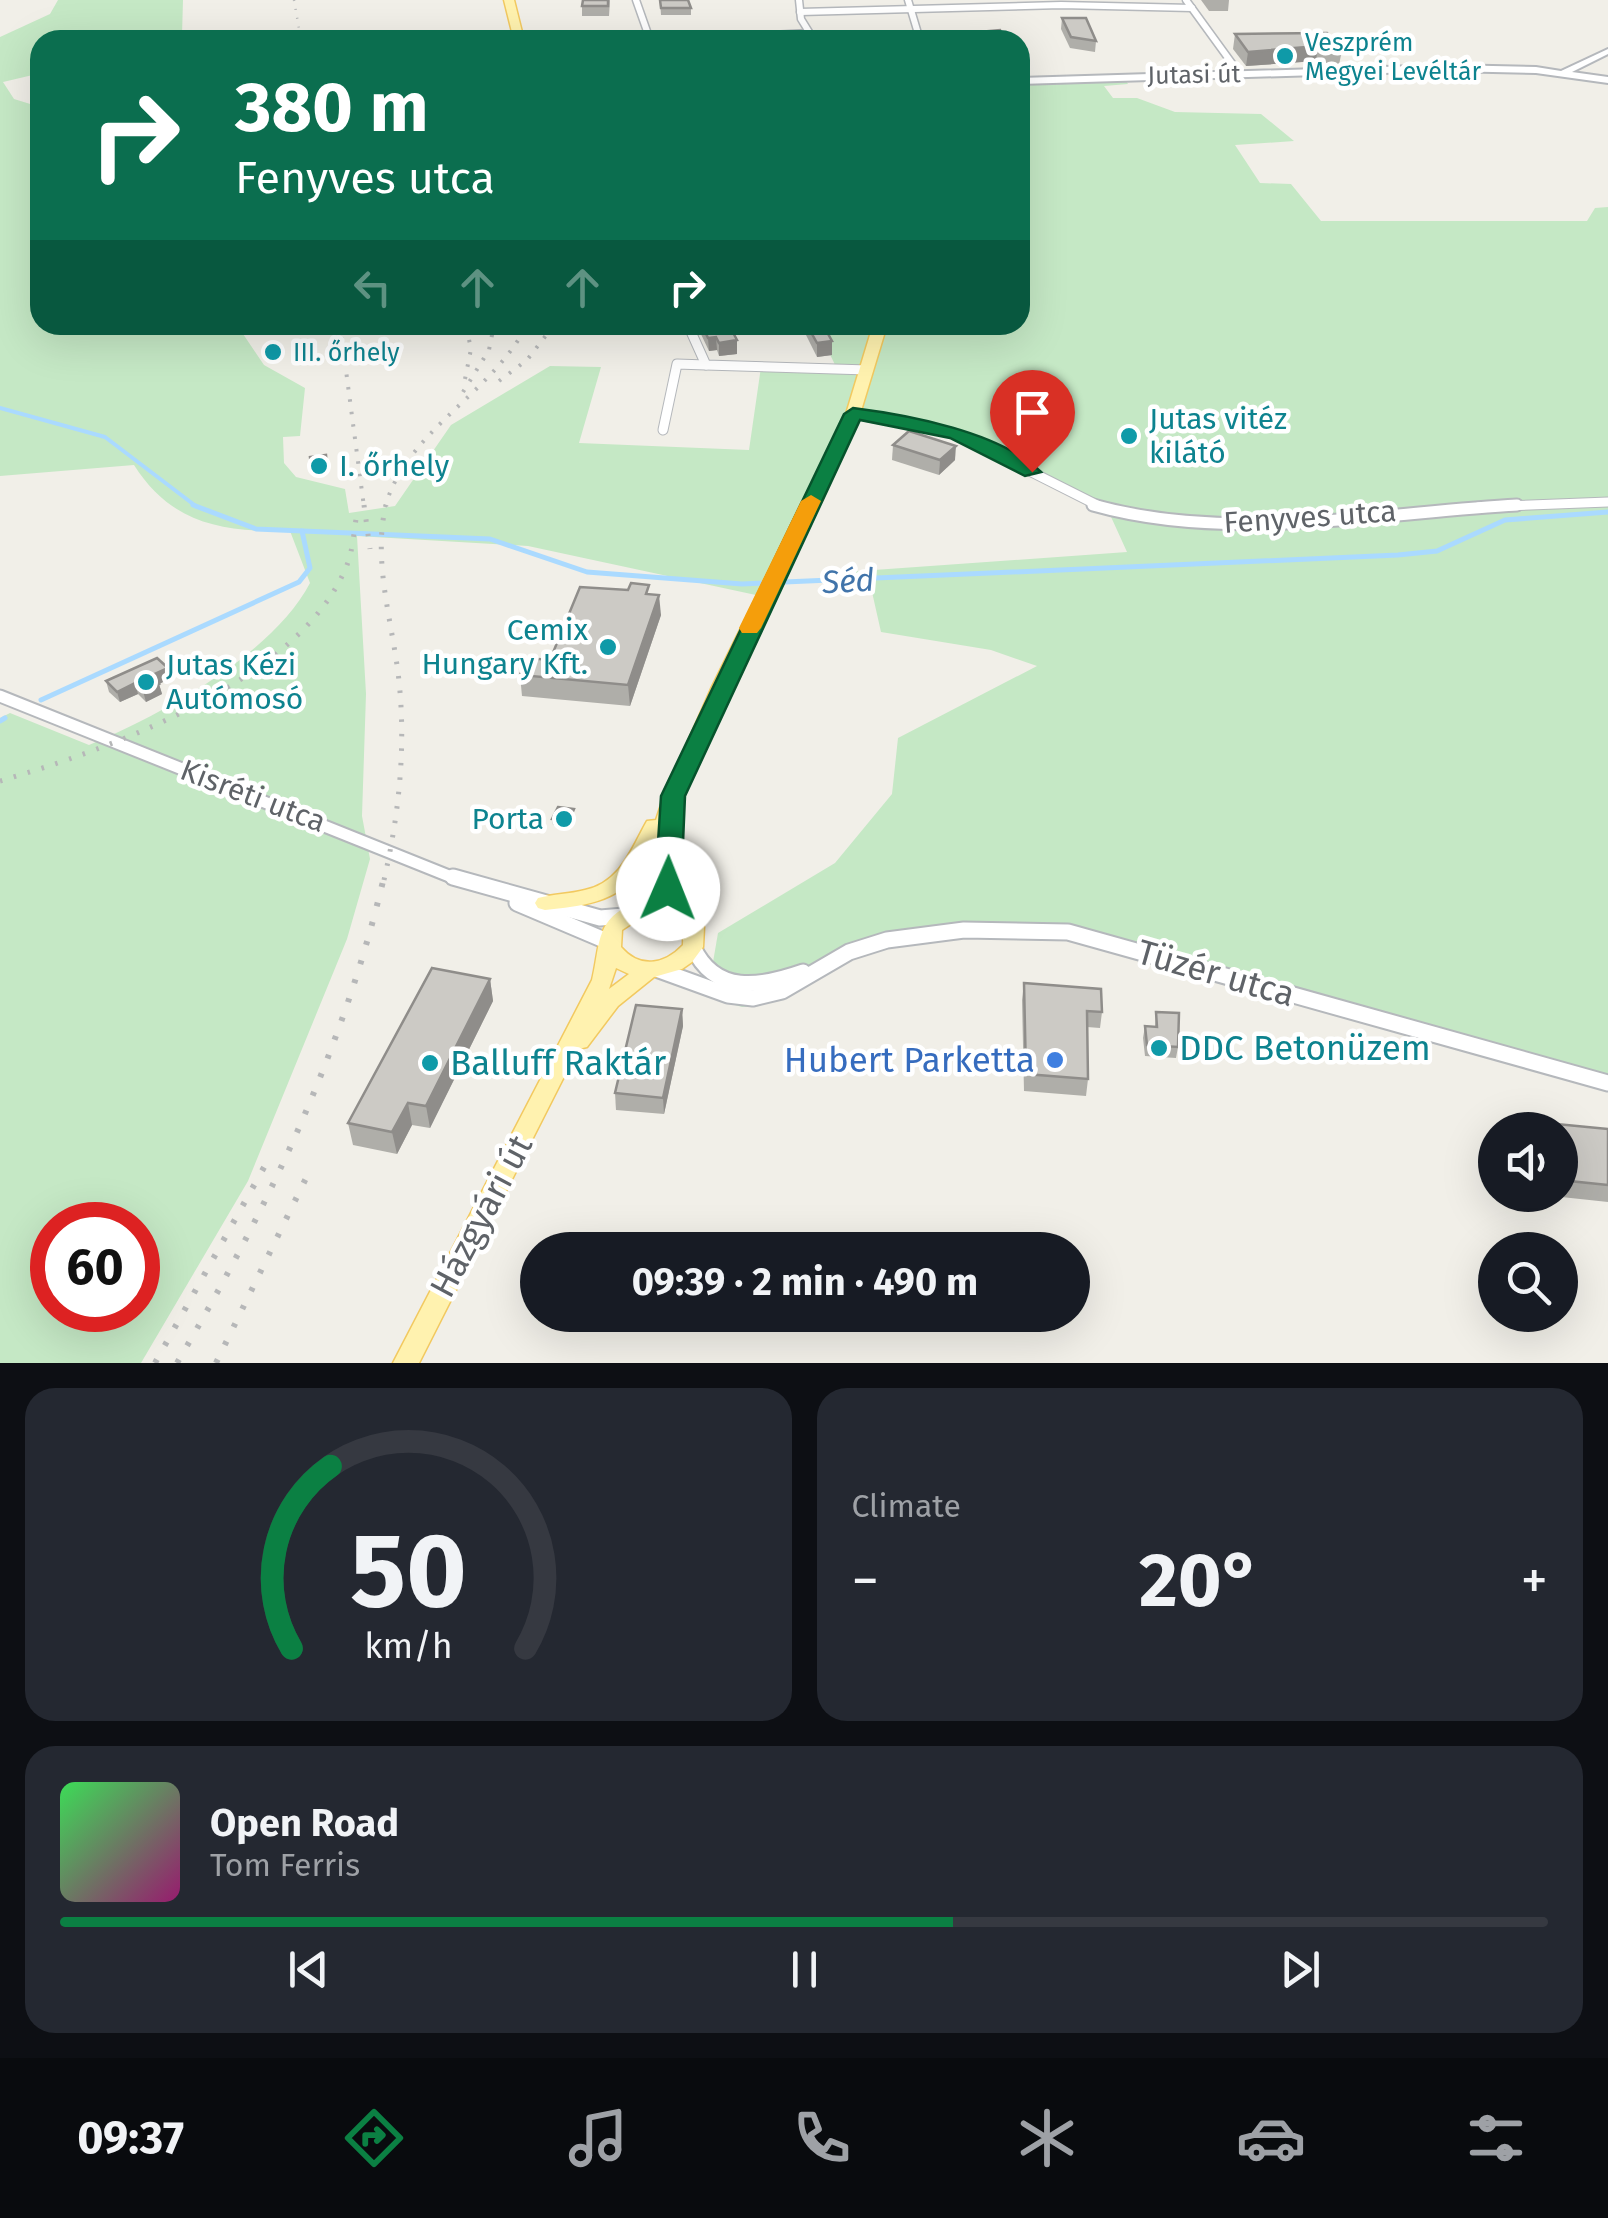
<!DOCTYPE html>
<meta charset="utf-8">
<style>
body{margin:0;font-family:"Fira Sans",sans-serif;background:#242831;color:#f1f3f6;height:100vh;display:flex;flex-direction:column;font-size:38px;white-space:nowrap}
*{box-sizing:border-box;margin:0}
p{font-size:32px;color:#9ea1a6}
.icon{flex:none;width:55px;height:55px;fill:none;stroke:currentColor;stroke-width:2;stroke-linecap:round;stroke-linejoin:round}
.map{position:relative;height:1363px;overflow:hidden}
.sheet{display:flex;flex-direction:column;gap:25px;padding:25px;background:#0d0f14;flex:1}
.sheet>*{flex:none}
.hud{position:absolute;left:30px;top:30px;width:1000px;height:305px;border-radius:30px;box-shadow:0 10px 40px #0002;background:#0b6e4f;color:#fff;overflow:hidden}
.buttons{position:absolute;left:1478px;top:1112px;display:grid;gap:20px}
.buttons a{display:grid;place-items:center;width:100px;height:100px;border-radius:50%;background:#171b24;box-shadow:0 10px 40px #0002;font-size:50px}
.speed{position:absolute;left:30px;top:1202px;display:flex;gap:20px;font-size:50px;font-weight:700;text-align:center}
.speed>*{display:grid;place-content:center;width:130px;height:130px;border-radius:50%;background:#171b24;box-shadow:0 10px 40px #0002;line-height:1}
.speed .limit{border:15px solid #d22;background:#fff;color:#111}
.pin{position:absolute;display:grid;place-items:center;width:85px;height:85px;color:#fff;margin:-102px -42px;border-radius:50% 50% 50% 0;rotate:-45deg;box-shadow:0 0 10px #0007}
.pin .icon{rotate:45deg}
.me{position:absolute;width:110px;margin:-55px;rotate:1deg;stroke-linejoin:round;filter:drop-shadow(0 0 8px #0008)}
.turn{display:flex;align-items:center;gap:35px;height:210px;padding:0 40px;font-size:45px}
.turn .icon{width:130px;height:130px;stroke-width:2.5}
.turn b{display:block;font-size:70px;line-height:85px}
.lanes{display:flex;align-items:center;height:95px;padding:0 40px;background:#0003;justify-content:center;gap:50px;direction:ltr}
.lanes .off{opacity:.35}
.big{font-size:75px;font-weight:700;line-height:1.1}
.sheet .card{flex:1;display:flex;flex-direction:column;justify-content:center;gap:15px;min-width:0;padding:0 35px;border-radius:30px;background:#242831}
.sheet .dial{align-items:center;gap:0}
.dial svg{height:260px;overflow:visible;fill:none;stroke:#363941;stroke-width:7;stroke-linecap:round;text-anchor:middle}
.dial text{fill:#f1f3f6;stroke:none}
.song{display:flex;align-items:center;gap:30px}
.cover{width:120px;height:120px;border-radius:15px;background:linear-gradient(135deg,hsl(130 70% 55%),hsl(320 70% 35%))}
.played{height:10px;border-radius:5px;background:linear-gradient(90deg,#0b8043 60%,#363941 60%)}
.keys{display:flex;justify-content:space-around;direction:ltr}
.heat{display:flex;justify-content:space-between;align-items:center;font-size:55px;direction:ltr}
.sheet .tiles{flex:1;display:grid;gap:25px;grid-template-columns:1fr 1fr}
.card:last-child{grid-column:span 2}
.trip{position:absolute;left:520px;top:1232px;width:570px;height:100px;border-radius:50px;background:#171b24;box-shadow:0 10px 40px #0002;font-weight:700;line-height:100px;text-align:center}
.menu{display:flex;height:160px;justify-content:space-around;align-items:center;background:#090b0e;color:#9ea1a6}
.menu .icon{width:70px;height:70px}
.menu .active{color:#0b8043}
.menu b{font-size:45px;color:#f1f3f6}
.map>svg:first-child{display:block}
.green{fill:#c5e8c5;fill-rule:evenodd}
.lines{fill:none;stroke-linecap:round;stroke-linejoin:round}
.stream-far1{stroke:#aadaff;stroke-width:4}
.stream{stroke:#aadaff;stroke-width:5}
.minor-far3-casing{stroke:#b5b8bc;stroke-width:9}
.minor-far2-casing{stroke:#b5b8bc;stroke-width:11}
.minor-far1-casing{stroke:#b5b8bc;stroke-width:15}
.minor-casing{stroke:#b5b8bc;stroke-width:19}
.tertiary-casing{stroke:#b5b8bc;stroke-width:4}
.primary-casing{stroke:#f2c960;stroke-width:3}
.minor-far3{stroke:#fff;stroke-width:6}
.minor-far2{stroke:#fff;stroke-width:9}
.minor-far1{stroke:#fff;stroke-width:11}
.minor{stroke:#fff;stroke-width:15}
.tertiary{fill:#fff;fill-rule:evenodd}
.primary{fill:#fff2af;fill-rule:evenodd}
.rail-far3{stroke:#b6b7b8;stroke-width:2.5;stroke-dasharray:1 8;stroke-linecap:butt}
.rail-far2{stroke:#b6b7b8;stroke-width:4;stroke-dasharray:2.5 10;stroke-linecap:butt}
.rail-far1{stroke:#b6b7b8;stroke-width:5;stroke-dasharray:2.5 12;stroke-linecap:butt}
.rail{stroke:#b6b7b8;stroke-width:6;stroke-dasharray:4 16;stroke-linecap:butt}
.wall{fill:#afaea9}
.shaded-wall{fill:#8f8d8a}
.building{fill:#cccac5;stroke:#8f8d8a;stroke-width:2.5}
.route{fill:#0b8043;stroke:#07532c;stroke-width:2.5}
.slow{fill:#f59e0b}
.culture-dot{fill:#0f9aa8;stroke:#fff;stroke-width:4}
.shop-dot{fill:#3f7fe0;stroke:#fff;stroke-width:4}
.labels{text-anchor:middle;stroke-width:9;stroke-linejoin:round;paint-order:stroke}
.far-culture-label{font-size:25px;fill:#0d838f;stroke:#fff;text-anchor:start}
.far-street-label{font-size:25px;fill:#5f6368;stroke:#fff}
.culture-label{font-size:30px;fill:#0d838f;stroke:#fff;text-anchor:start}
.street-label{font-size:30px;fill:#5f6368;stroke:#fff}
.water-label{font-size:32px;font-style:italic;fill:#4174aa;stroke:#fff}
.near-street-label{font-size:35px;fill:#5f6368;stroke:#fff}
.near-culture-label{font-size:35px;fill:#0d838f;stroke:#fff;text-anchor:start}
.near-shop-label{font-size:35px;fill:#366cbe;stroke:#fff;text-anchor:end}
</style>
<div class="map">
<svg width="1608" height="1363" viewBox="0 0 1608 1363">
<rect width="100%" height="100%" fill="#f1efe8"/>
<path class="green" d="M 58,0 L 183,0 L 182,35 L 40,40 L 40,67 L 33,69 L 37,74 L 3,82 L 14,99 L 40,107 L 40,325 L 237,325 L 264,365 L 305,388 L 300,436 L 283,437 L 284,463 L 296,477 L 345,489 L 349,513 L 395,506 L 451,425 L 550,366 L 601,367 L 579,443 L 749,450 L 761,367 L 837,369 L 816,325 L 1020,325 L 1020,81 L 1122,75 L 1128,84 L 1104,86 L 1113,98 L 1137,98 L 1175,112 L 1261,114 L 1294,141 L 1235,145 L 1260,183 L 1291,184 L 1321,221 L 1587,221 L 1595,208 L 1608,207 L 1608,1085 L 1095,940 L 992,931 L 868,950 L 759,1006 L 742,1007 L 707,997 L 718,933 L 835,863 L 892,794 L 898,738 L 1037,666 L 991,650 L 881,632 L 872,592 L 846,572 L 1127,552 L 1107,508 L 956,433 L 852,413 L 765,597 L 528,546 L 357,536 L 366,694 L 362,816 L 370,859 L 347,939 L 248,1181 L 141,1363 L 0,1363 L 0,718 L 10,713 L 89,745 C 161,715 272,655 310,583 L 290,531 C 224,532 172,525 134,465 L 0,476 L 0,37 L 50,14 ZM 52,1225 L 138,1225 L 138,1310 L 52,1310 Z"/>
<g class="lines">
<polyline class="stream-far1" points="0,408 105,437 197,507"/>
<g class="stream">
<polyline points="193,505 256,529 490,539 587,572 742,584 1398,555 1437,551 1505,520 1608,512"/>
<polyline points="41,700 299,582 310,568 302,531"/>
<polyline points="0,721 5,718"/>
</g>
<defs>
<g id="minor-far3">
<polyline points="636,0 648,34 673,40"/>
<polyline points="799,0 801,19 814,40"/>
<polyline points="908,0 920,40"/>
<polyline points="1186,0 1239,73"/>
<polyline points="800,12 1061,5 1192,8"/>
<polyline points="677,40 809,33"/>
</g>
<g id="minor-far2">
<polyline points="688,325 706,365 868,370"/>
<polyline points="853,414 954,433 1101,507"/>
<polyline points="663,430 677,364 706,365"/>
<polyline points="1478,507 1608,502"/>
</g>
<g id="minor-far1">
<path d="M 1093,505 C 1228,543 1379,513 1517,505"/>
<polyline points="0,696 459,880"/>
</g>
<g id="minor">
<polyline points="453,877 600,918 624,916"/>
<polyline points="517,903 609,942"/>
<path d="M 693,947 C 715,995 760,987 803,972"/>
<polyline points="659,970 728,995 753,998 782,991 849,952 887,940 964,930 1068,932 1608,1083"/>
</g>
<polygon id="tertiary" points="1608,49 1608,54 1572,72 1608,77 1608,83 1536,73 1448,71 1020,84 1020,78 1448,65 1536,67 1561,71"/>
<g id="primary">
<polygon points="504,0 514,0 524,40 514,40"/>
<path d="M 873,325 L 887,325 L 860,414 L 729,689 L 682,796 L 671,834 L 678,840 L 678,888 L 704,927 L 703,947 L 692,962 L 682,969 L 654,977 L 618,1006 L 587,1047 L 578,1049 L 419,1363 L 393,1363 L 592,980 C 600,948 595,922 628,906 L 639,872 C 616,903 581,906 545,910 L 538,908 L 535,903 L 538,898 C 553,894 570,894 585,890 C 621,882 631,849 647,821 L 656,820 L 664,796 L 711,689 L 846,414 ZM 658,875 L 658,889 L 666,901 L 650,901 ZM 656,915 C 678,917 684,924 683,945 C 664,965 640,969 621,947 L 622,930 L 643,916 ZM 616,968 L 629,974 L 609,989 Z"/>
</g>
</defs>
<use href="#minor-far3" class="minor-far3-casing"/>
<use href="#minor-far2" class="minor-far2-casing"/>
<use href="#minor-far1" class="minor-far1-casing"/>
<use href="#minor" class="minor-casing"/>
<use href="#tertiary" class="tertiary-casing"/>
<use href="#primary" class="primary-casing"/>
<use href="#minor-far3" class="minor-far3"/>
<use href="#minor-far2" class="minor-far2"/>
<use href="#minor-far1" class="minor-far1"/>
<use href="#minor" class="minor"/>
<use href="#tertiary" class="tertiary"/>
<use href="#primary" class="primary"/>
<polyline class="rail-far3" points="294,0 301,40"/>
<g class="rail-far2">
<polyline points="340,325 364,507"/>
<polyline points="465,379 471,349 466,325"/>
<polyline points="499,381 527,360 554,325"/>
<polyline points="463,392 489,350 494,325"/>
<path d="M 385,507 C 407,430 491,395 527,325"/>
</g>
<g class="rail-far1">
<polyline points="364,505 370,549"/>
<path d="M 0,781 C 110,749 301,681 347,565 C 353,550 354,530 357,513"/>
<path d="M 384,880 C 399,814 406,748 399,681 C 393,624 372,561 386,505"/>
</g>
<g class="rail">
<polyline points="155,1363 267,1162"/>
<path d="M 177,1363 C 267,1210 343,1051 384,877"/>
<polyline points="216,1363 309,1172"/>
</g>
</g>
<g class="wall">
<polygon points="610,0 609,16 582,16 582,6"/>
<polygon points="660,0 691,8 691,15 661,15"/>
<polygon points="1201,0 1229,0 1228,11 1209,11"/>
<polygon points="1062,18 1096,41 1095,52 1070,48 1061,29"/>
<polygon points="1235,34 1342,50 1339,65 1319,65 1316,61 1246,66 1233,49"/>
<polygon points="699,325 729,325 737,340 737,354 719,356 717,350 709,351 699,330"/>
<polygon points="801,325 823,325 832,355 817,357"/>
<polygon points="893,445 955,460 939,475 892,460"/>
<polygon points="649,594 661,615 630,706 522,696 520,675 550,660"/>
<polygon points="168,668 171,678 159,684 162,694 146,702 138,694 120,702 109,692 106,681"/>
<polygon points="574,814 569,827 553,825 552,819"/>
<polygon points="490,979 493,1001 430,1128 412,1125 397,1154 353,1145 348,1123"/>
<polygon points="1024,983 1102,1012 1100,1028 1087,1027 1088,1079 1086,1096 1024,1091 1022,1000"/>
<polygon points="682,1009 683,1026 664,1114 616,1110 615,1093"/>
<polygon points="1156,1012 1178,1047 1176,1058 1145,1056 1143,1038 1145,1026 1155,1027"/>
<polygon points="1546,1123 1608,1129 1608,1202 1552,1196 1560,1195 1560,1130 1543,1130"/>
</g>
<g class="shaded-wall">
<polygon points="1318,46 1316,61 1246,66 1248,52"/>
<polygon points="716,337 717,350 709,351 708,338"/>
<polygon points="737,340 737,354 719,356 719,343"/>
<polygon points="832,341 832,355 817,357 817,343"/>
<polygon points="956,446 955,460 939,475 940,460"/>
<polygon points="327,466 328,471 312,473 311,468"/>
<polygon points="659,595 661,615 630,706 628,685"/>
<polygon points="168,668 171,678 159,684 162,694 146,702 143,691 150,676"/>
<polygon points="135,683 138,694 120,702 117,692"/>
<polygon points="490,979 493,1001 430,1128 426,1106"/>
<polygon points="682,1009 683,1026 664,1114 663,1098"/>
<polygon points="408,1103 412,1125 397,1154 392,1132"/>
</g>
<g class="building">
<polygon points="583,0 608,0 608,6 582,6"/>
<polygon points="660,0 688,0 691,8 661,8"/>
<polygon points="1062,18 1086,18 1096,41 1071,37"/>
<polygon points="1000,30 1002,35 1012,35 1014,40 944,40 943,35"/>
<polygon points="1327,33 1342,50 1322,50 1318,46 1248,52 1235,34"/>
<polygon points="702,325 729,325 737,340 719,343 716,337 708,338"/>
<polygon points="807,325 823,325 832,341 817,343"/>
<polygon points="909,431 956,446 940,460 893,445"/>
<polygon points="326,455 327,466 311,468 310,457"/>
<polygon points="631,583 649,585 646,594 659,595 628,685 520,675 527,658 550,660 580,587 628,590"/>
<polygon points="157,658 168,668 150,676 159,684 143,691 135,683 117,692 106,681"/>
<polygon points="558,807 574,809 569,821 552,819"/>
<polygon points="432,968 490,979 426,1106 408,1103 392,1132 348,1123"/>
<polygon points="1024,983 1101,989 1102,1012 1087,1011 1088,1079 1026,1074"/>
<polygon points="636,1005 682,1009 663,1098 615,1093"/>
<polygon points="1156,1012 1179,1013 1178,1047 1147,1045 1145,1026 1157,1027"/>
<polygon points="1546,1123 1608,1129 1608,1185 1560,1180 1560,1130 1548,1130"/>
</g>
<path class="route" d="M 853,408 C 909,415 1000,432 1041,472 L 1025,476 L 950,438 L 860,420 L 685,796 L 681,889 L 677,896 L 659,896 L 655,889 L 661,796 L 844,414 Z"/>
<polygon class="slow" points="811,495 821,501 761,628 757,633 742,633 739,628 801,501"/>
<g class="culture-dot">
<circle cx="1285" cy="56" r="10"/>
<circle cx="273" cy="352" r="10"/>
<circle cx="1129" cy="436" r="10"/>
<circle cx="319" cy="466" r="10"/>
<circle cx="608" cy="647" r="10"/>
<circle cx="146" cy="682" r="10"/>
<circle cx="564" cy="819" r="10"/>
<circle cx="1159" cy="1048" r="10"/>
<circle cx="430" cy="1063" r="10"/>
</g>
<circle class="shop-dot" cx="1055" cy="1060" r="10"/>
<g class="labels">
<g class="far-culture-label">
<text x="1305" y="51">Veszprém<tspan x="1305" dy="29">Megyei Levéltár</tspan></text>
<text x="293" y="361">III. őrhely</text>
</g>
<g class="far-street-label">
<text transform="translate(1194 74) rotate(-1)" y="9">Jutasi út</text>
</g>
<g class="culture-label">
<text x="1149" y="429">Jutas vitéz<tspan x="1149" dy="34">kilátó</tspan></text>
<text x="339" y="476">I. őrhely</text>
<text x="588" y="640" text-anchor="end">Cemix<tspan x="588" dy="34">Hungary Kft.</tspan></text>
<text x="166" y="675">Jutas Kézi<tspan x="166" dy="34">Autómosó</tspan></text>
<text x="544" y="829" text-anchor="end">Porta</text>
</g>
<g class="street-label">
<text transform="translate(1310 517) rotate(-4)" y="10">Fenyves utca</text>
<text transform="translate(253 796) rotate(21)" y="10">Kisréti utca</text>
</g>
<g class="water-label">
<text transform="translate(848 581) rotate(-3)" y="11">Séd</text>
</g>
<g class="near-street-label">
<text transform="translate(1216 973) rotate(16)" y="12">Tüzér utca</text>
<text transform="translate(481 1216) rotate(-62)" y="12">Házgyári út</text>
</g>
<g class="near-culture-label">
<text x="1179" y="1060">DDC Betonüzem</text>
<text x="450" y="1075">Balluff Raktár</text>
</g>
<g class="near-shop-label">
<text x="1035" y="1072">Hubert Parketta</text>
</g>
</g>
</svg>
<div class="buttons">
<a><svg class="icon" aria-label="sound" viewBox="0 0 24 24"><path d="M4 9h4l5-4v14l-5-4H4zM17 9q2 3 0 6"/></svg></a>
<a><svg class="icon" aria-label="search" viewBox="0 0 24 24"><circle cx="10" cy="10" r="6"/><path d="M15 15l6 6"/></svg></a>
</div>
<div class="speed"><div class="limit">60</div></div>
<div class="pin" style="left:1032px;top:472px;background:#d93025"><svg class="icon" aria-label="arrive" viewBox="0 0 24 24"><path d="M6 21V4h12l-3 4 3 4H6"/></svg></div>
<svg class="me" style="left:668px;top:889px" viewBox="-20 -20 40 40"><circle r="19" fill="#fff"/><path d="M0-13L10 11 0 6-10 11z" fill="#0b8043"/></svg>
<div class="trip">09:39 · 2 min · 490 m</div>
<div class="hud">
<div class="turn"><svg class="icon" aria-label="right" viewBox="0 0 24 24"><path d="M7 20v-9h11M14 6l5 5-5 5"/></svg><div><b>380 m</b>Fenyves utca</div></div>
<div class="lanes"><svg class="icon off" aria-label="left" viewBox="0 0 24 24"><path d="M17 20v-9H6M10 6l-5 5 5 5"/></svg><svg class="icon off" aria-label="ahead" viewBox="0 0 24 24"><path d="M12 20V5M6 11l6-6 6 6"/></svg><svg class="icon off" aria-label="ahead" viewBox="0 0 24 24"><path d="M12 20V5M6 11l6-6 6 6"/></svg><svg class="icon" aria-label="right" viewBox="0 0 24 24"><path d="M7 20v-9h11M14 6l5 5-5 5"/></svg></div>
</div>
</div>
<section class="sheet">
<div class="tiles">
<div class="card dial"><svg viewBox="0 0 100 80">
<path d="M14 69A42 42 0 1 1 86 69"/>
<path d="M14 69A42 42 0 0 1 26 13" stroke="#0b8043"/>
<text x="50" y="56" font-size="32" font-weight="700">50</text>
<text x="50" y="72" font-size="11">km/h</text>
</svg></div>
<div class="card"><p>Climate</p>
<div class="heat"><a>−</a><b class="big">20°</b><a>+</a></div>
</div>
<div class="card">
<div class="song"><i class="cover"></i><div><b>Open Road</b><p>Tom Ferris</p></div></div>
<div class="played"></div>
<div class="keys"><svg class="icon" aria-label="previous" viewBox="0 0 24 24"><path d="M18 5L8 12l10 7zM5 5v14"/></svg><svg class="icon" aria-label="pause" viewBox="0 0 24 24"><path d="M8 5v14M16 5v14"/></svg><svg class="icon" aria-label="next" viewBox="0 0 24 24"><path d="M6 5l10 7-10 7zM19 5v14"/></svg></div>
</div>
</div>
</section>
<nav class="menu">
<b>09:37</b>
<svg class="icon active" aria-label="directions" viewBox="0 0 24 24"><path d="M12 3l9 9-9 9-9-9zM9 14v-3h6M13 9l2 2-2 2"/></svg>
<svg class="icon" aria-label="music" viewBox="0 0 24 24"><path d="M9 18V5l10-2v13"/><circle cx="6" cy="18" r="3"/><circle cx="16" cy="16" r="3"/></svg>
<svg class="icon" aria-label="phone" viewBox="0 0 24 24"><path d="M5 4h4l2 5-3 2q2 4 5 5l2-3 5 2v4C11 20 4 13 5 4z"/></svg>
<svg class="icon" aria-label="climate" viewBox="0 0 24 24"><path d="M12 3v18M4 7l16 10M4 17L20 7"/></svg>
<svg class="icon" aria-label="car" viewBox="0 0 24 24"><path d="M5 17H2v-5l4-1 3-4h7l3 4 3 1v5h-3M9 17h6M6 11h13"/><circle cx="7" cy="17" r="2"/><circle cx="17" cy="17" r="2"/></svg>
<svg class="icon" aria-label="filters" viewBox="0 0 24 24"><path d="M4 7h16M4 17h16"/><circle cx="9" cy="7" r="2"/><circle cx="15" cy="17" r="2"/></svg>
</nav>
